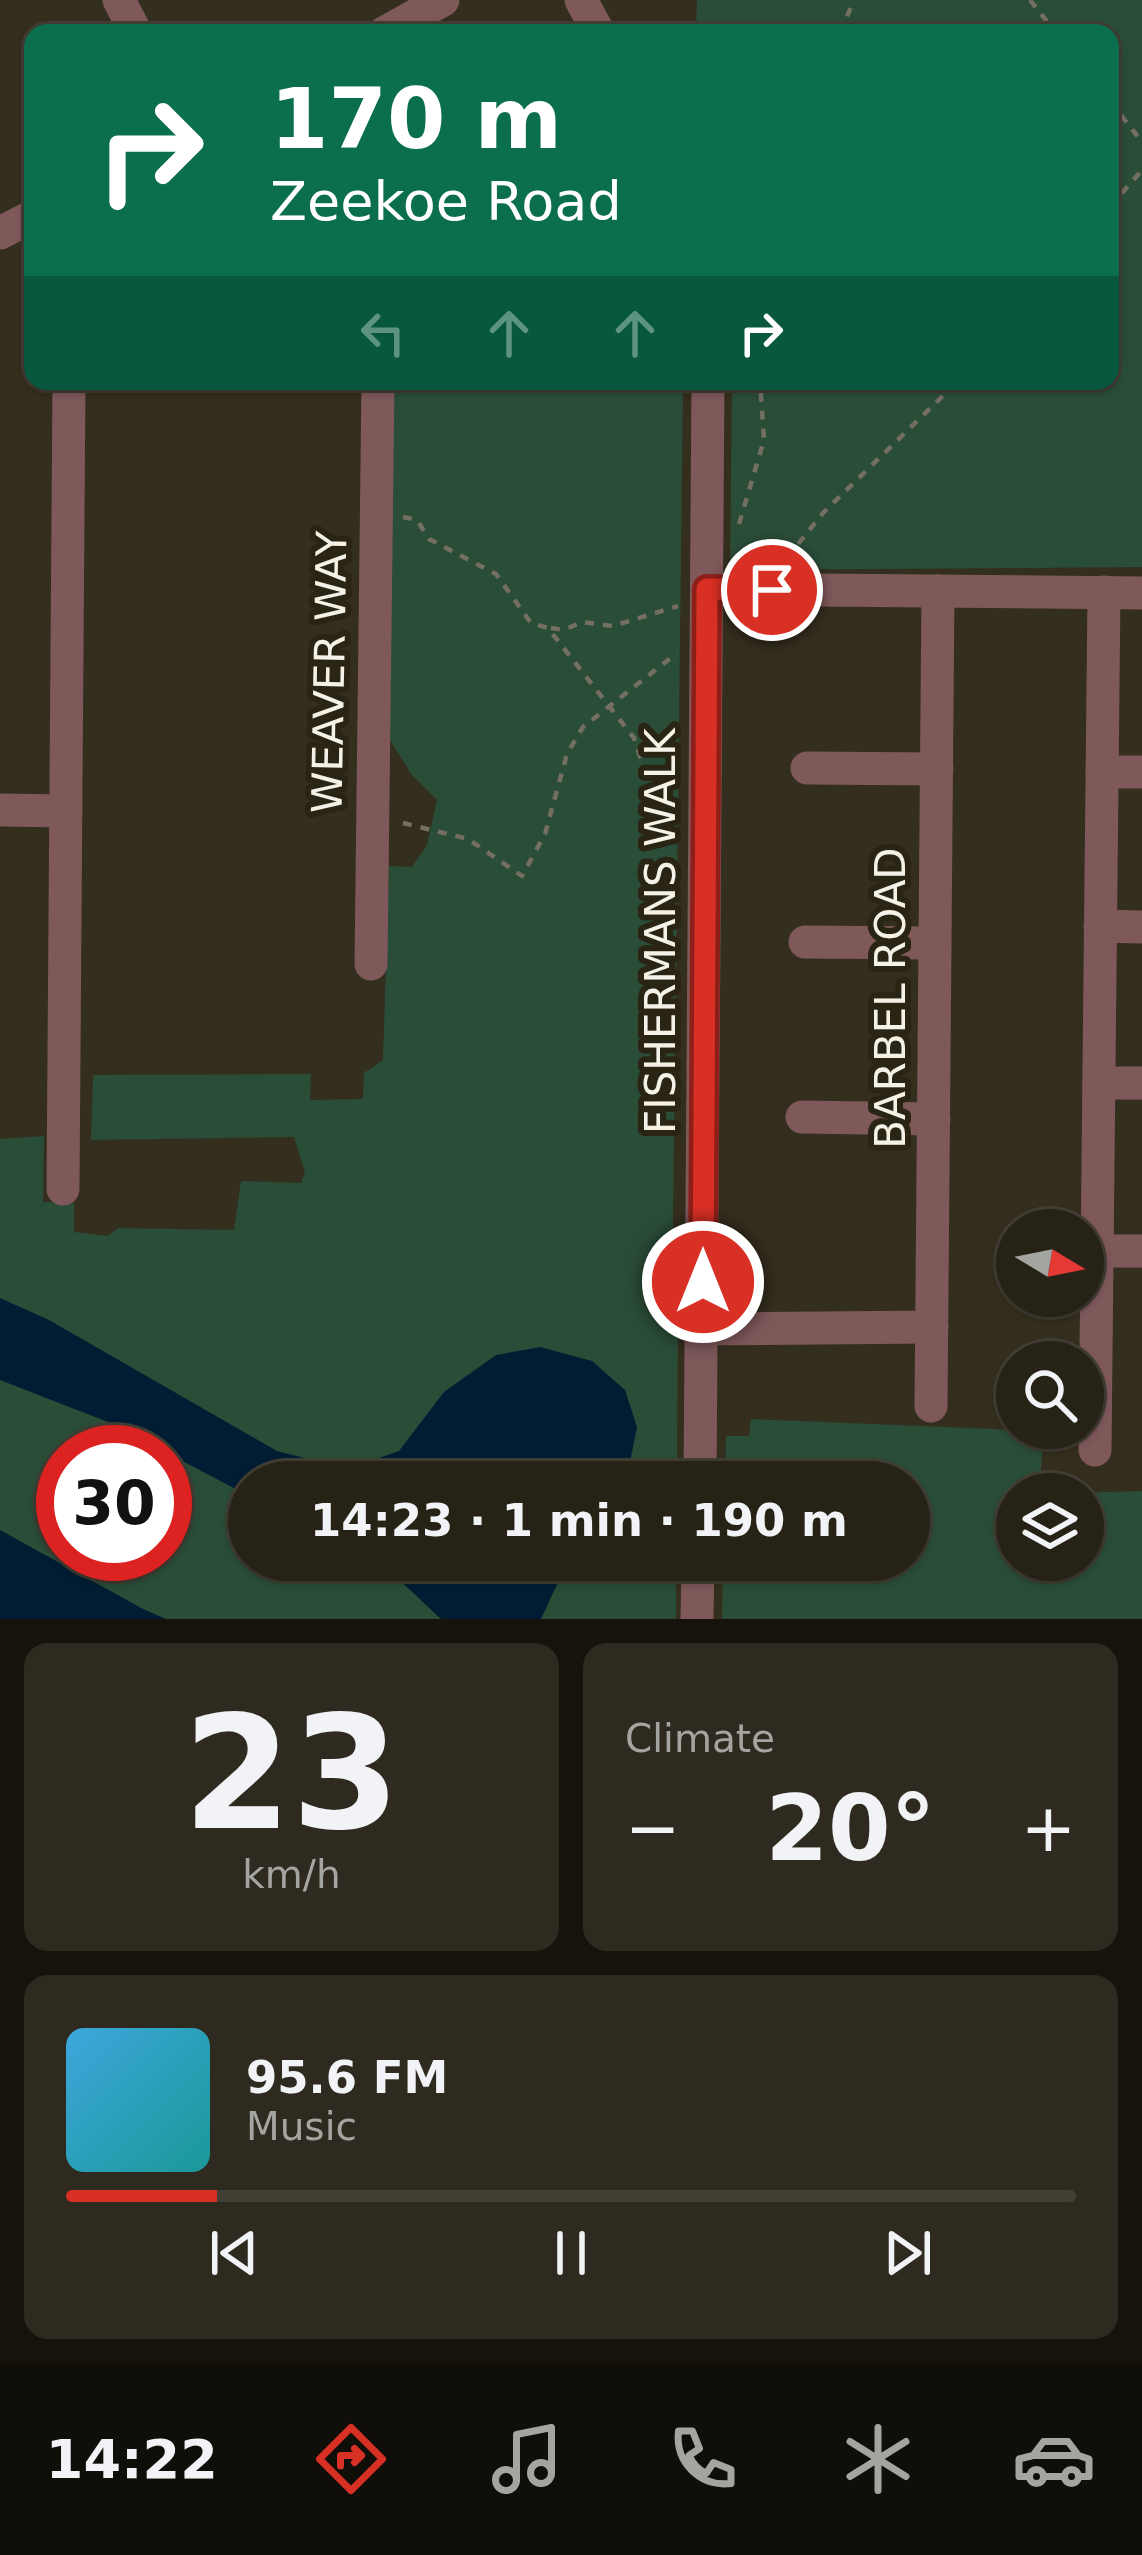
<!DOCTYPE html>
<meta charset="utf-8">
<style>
body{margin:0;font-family:"DejaVu Sans",sans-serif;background:#2f2a1f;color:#f1f3f6;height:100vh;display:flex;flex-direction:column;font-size:45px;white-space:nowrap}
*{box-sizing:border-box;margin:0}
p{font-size:39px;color:#a4a4a1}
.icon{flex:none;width:66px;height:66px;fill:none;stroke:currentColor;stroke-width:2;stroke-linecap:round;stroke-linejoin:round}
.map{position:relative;height:1619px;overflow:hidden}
.drawer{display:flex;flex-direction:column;gap:24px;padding:24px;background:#15130c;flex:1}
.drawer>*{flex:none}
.guide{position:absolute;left:24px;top:24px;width:1095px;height:366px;border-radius:24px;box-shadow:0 3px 9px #0004,0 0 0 3px #433f35;background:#0b6e4f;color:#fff;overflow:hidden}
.needle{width:78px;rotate:100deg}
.tools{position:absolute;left:996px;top:1209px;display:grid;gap:24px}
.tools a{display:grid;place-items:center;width:108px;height:108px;border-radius:50%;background:#272216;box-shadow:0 3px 9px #0004,0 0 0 3px #433f35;font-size:60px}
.speed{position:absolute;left:36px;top:1425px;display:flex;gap:24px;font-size:60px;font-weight:700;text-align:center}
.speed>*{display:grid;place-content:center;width:156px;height:156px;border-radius:50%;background:#272216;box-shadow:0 3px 9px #0004,0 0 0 3px #433f35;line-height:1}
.speed .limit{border:18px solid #d22;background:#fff;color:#111}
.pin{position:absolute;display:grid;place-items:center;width:102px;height:102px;color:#fff;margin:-51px;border:6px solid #fff;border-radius:50%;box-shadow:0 3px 12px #0007}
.me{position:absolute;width:132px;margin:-66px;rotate:0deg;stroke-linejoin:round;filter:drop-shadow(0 0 9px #0008)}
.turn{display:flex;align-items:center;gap:42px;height:252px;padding:0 48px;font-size:54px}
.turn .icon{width:156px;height:156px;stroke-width:2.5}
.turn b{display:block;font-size:84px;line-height:102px}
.lanes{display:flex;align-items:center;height:114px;padding:0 48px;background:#0003;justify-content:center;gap:60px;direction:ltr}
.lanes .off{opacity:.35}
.big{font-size:90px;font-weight:700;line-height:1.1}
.drawer .tile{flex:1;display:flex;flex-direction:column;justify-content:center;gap:18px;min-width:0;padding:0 42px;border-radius:24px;background:#2f2a1f}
.drawer .dial{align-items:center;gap:0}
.dial b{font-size:156px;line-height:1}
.song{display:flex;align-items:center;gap:36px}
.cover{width:144px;height:144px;border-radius:18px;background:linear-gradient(135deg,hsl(200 70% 55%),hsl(180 70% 35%))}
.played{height:12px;border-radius:6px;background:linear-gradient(90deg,#d93025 15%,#433f35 15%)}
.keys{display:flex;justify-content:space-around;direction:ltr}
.heat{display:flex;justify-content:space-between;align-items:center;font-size:66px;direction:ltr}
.drawer .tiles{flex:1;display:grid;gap:24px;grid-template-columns:1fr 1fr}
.tile:last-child{grid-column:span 2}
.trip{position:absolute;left:228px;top:1461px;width:702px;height:120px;border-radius:60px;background:#272216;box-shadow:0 3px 9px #0004,0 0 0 3px #433f35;font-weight:700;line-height:120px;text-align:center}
.tabs{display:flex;height:192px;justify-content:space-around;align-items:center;background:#100e09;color:#a4a4a1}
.tabs .icon{width:84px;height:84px}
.tabs .selected{color:#d93025}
.tabs b{font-size:54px;color:#f1f3f6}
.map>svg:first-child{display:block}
.green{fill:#2a4d38;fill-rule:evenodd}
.water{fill:#001d33}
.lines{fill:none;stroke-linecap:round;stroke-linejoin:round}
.path{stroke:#746f61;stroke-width:4.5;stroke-dasharray:9 9;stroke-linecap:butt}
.minor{stroke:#7f585a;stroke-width:33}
.route-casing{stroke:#8d1f18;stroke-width:30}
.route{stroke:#d93025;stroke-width:21}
.labels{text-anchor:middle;stroke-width:12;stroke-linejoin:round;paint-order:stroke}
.street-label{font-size:42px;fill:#f4f1e7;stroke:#2a2415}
</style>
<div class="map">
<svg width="1142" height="1619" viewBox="0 0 1142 1619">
<rect width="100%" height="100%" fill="#342e1e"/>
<g class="green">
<polygon points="697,0 1142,0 1142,567 730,570 732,381 1110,381 1110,33 696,33"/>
<path d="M 397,385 L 683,385 L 672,1309 L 678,1310 L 677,1482 L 249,1482 L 249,1560 L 676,1560 L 676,1619 L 0,1619 L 0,1139 L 44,1136 L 43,1202 L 74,1203 L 74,1232 L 108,1236 L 118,1228 L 234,1230 L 241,1181 L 301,1183 L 305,1173 L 294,1137 L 91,1140 L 93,1075 L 311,1074 L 310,1100 L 363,1099 L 364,1073 L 383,1060 L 389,866 L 412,867 L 427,845 L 437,800 L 412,775 L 385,732 L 390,405 ZM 63,1452 L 165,1452 L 165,1554 L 63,1554 Z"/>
<path d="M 751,1419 L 1044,1431 L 1039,1494 L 1142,1491 L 1142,1619 L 722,1619 L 723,1560 L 909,1560 L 909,1482 L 725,1482 L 726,1436 L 749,1436 ZM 1083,1494 L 1083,1560 L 1017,1560 L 1017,1494 Z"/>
</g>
<g class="water">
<polygon points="0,1298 49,1320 277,1451 323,1463 362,1464 399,1451 444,1392 496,1355 540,1347 592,1361 625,1390 637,1427 626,1482 249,1482 249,1496 108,1422 0,1380"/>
<polygon points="0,1530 143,1609 166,1619 0,1619"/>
<polygon points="367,1560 576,1560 560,1578 541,1619 441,1619 393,1574"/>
</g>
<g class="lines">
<g class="path">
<polyline points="1030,0 1056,33"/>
<polyline points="840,33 854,0"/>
<polyline points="1110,101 1142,142"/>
<polyline points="1110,207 1142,170"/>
<polyline points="403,517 417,520 429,539 496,574 531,623 548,628 634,738 641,760 674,811"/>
<polyline points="739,524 764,440 760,381"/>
<polyline points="787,558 823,513 958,381"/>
<polyline points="551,628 564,630 582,622 613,626 678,606"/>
<polyline points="403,823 468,839 522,876 545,834 567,754 583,727 677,653"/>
</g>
<g class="minor">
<polyline points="119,0 136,33"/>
<polyline points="581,0 599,33"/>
<polyline points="384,33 443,0"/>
<polyline points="0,233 33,216"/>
<polyline points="707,589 1142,593"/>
<polyline points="807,768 937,769"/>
<polyline points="1102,772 1142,772"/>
<polyline points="0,810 66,811"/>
<polyline points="1100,926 1142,927"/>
<polyline points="805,942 935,943"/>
<polyline points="371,964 378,381"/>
<polyline points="1099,1083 1142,1083"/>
<polyline points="802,1117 934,1119"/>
<polyline points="63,1189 69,381"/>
<polyline points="1097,1251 1142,1251"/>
<polyline points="703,1329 932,1327"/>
<polyline points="931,1406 938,591"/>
<polyline points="1095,1450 1104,592"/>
<polyline points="700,1482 708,381"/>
<polyline points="697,1619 698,1560"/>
</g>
</g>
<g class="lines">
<defs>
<polyline id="route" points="703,1282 707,589 772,590"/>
</defs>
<use href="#route" class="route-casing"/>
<use href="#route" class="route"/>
</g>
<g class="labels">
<g class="street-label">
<text transform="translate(329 672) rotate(-89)" y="15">WEAVER WAY</text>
<text transform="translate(660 931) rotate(-90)" y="15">FISHERMANS WALK</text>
<text transform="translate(890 998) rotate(-90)" y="15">BARBEL ROAD</text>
</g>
</g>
</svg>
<div class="tools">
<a><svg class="needle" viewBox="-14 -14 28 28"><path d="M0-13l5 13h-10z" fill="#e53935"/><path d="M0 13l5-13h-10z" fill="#a4a4a1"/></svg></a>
<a><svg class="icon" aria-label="search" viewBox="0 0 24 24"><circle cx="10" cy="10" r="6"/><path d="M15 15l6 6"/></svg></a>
<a><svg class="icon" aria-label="layers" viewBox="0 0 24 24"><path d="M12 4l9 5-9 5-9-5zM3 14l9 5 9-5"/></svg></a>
</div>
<div class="speed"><div class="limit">30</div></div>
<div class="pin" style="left:772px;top:590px;background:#d93025"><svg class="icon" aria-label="arrive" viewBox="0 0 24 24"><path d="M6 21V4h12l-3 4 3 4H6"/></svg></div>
<svg class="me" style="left:703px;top:1282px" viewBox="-20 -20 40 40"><circle r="17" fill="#d93025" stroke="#fff" stroke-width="3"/><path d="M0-11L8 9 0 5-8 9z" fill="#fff"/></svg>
<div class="trip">14:23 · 1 min · 190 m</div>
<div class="guide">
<div class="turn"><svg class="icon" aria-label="right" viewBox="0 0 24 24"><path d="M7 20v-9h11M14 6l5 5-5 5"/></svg><div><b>170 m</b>Zeekoe Road</div></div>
<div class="lanes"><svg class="icon off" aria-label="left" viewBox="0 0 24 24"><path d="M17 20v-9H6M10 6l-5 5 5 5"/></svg><svg class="icon off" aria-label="ahead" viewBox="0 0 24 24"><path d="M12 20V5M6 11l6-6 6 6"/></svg><svg class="icon off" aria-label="ahead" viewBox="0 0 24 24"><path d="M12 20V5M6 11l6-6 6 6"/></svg><svg class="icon" aria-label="right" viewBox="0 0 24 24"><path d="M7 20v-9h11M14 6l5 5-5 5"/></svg></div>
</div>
</div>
<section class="drawer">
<div class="tiles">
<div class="tile dial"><b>23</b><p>km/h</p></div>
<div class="tile"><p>Climate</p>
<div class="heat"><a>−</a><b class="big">20°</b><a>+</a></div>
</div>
<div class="tile">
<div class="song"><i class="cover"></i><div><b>95.6 FM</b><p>Music</p></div></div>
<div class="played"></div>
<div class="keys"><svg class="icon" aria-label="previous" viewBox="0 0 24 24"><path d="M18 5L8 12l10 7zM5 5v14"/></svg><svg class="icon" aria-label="pause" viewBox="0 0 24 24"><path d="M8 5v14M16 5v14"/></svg><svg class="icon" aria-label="next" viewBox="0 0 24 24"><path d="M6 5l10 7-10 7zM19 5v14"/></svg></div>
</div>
</div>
</section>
<nav class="tabs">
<b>14:22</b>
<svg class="icon selected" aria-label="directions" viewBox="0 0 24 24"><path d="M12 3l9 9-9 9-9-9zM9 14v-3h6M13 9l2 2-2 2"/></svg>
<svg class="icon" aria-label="music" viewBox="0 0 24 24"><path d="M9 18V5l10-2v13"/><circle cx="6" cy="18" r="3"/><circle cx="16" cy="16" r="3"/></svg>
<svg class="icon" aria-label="phone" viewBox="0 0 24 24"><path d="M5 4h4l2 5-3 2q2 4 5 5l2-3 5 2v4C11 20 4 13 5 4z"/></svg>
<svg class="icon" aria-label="climate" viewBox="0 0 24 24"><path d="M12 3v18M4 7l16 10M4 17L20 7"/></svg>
<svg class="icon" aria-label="car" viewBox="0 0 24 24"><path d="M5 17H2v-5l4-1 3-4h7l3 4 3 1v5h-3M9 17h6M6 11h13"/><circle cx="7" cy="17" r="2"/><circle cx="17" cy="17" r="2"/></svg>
</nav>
